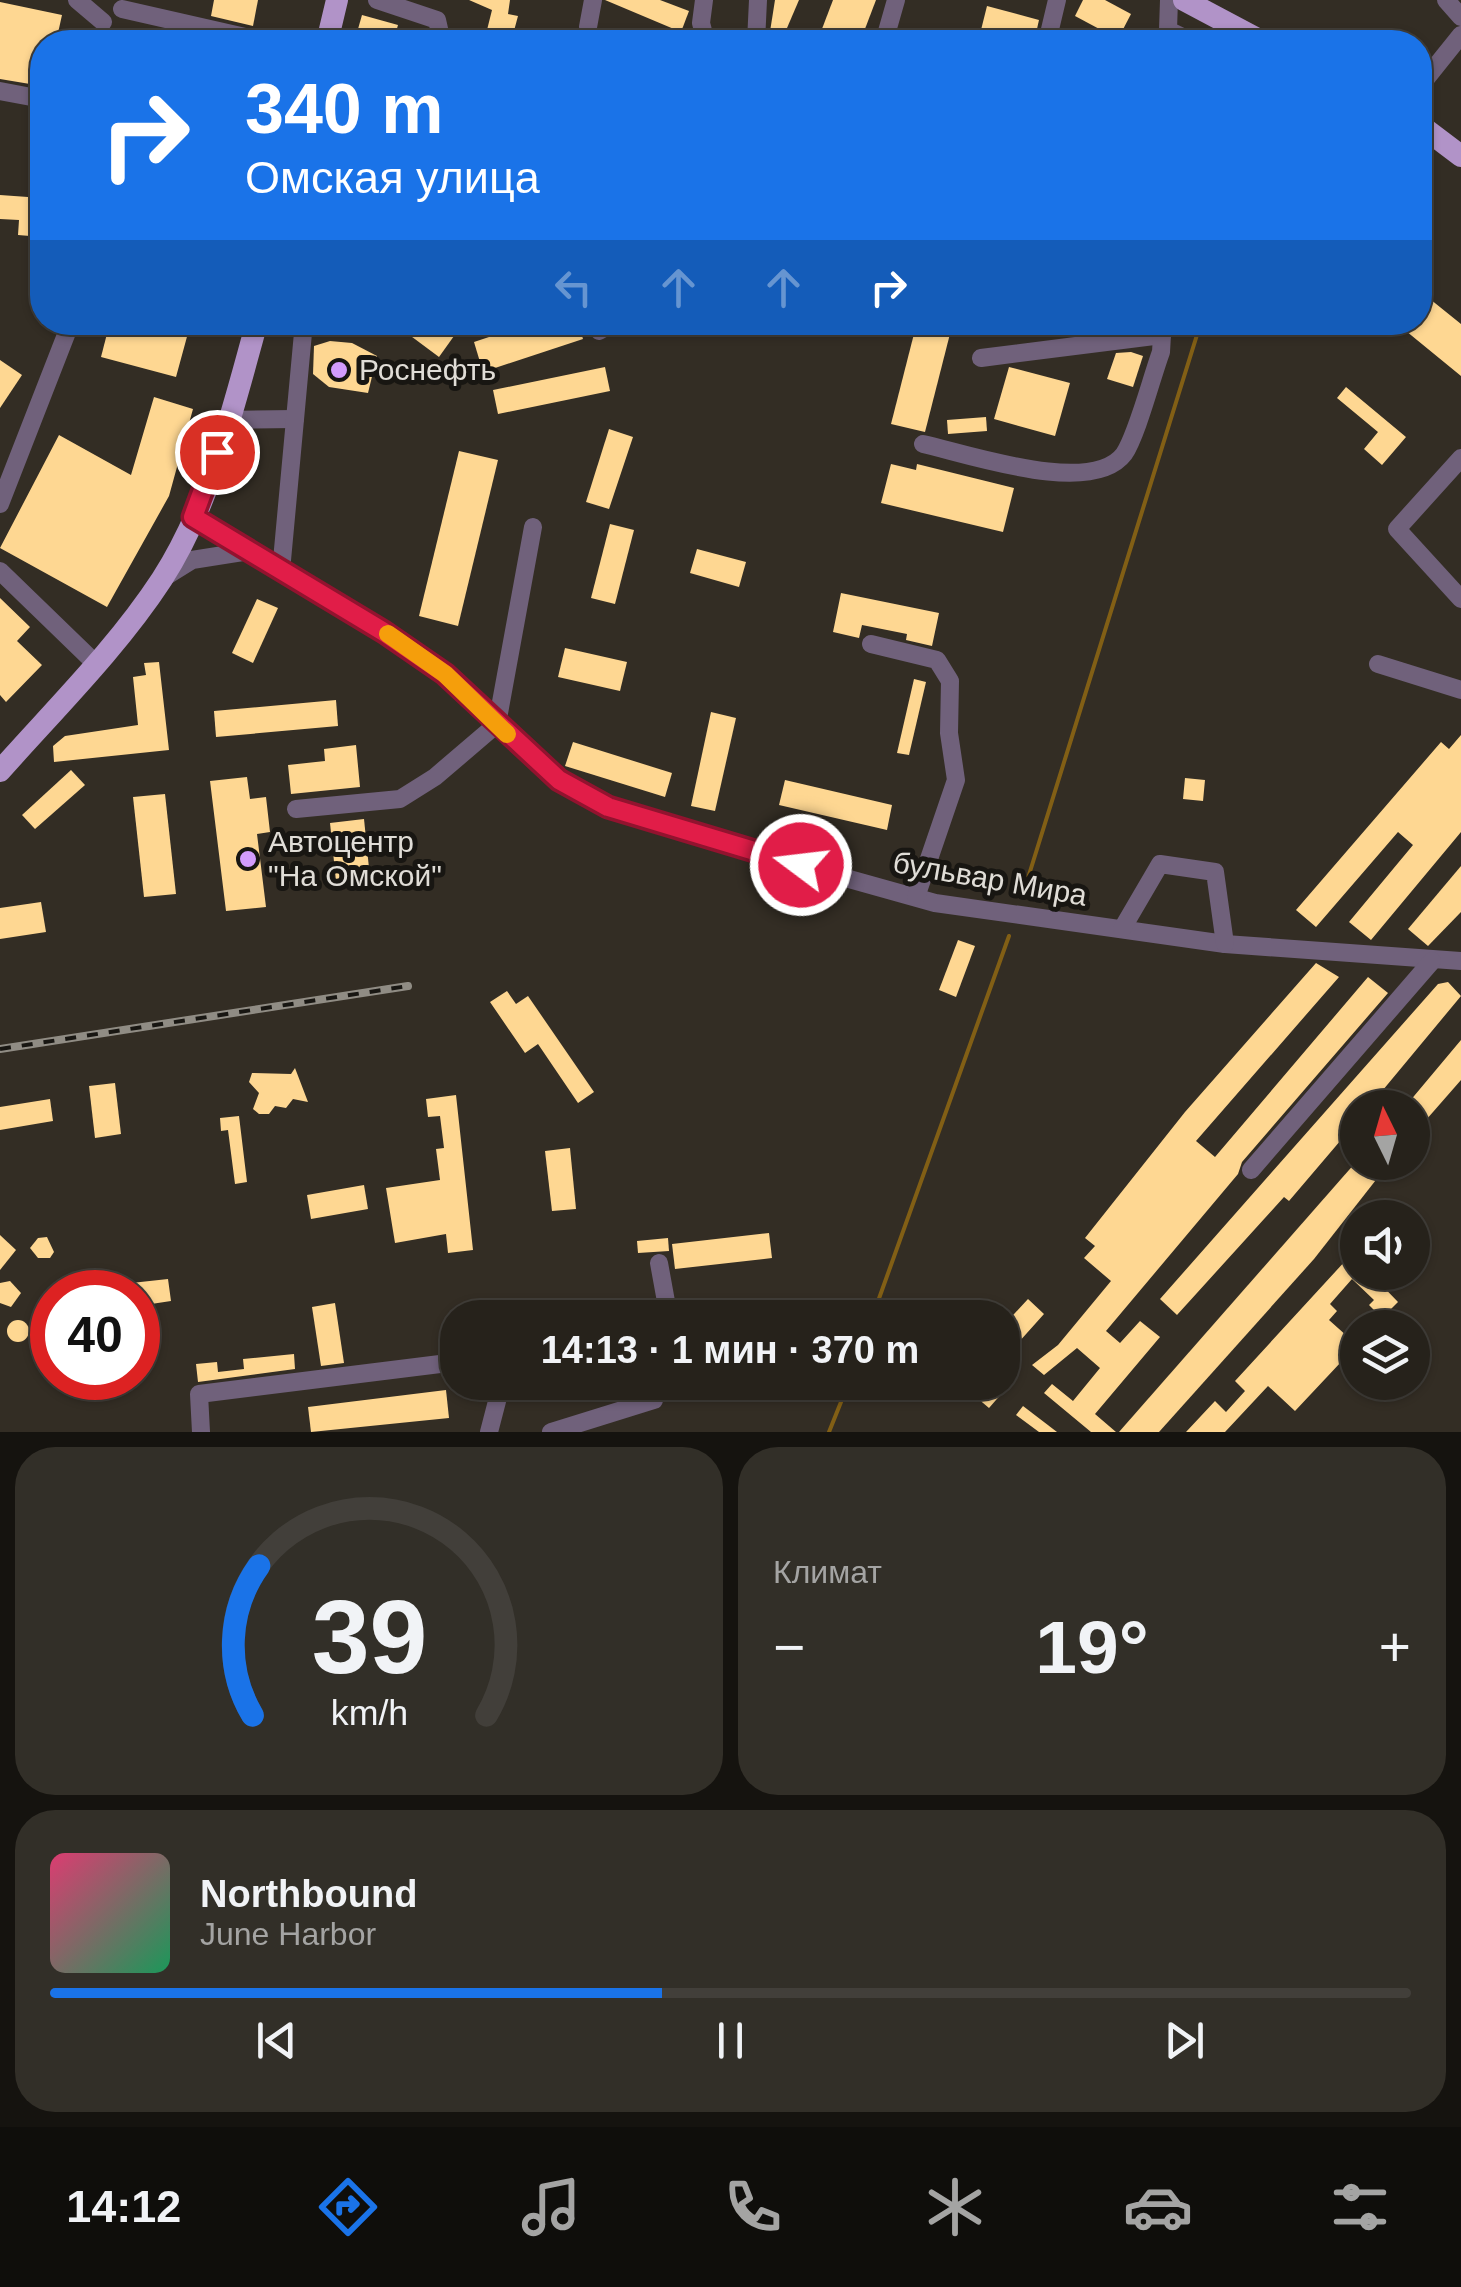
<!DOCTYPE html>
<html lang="ru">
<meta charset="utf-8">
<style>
body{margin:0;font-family:Arial,sans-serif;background:#322f28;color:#f1f3f6;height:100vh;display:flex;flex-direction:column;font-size:38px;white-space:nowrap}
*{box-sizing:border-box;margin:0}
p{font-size:32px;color:#a4a4a3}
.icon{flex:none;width:55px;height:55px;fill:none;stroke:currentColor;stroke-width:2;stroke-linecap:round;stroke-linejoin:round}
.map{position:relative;height:1432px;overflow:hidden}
.sheet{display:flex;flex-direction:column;gap:15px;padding:15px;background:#15130f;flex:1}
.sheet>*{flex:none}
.banner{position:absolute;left:30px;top:30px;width:1402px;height:305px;border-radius:40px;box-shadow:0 2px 8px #0004,0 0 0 2px #423f3a;background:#1a73e8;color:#fff;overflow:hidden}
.needle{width:65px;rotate:355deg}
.tools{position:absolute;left:1340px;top:1090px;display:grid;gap:20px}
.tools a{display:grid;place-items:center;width:90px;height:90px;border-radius:50%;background:#26221b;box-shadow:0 2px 8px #0004,0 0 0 2px #423f3a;font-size:50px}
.speed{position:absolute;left:30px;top:1270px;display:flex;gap:20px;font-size:50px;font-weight:700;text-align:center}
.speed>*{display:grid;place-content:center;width:130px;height:130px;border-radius:50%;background:#26221b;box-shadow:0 2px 8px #0004,0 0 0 2px #423f3a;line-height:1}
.speed .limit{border:15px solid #d22;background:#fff;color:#111}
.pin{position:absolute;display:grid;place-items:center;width:85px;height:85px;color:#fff;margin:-42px;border:5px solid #fff;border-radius:50%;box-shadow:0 2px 10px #0007}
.me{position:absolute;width:110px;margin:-55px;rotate:285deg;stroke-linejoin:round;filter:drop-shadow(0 0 8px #0008)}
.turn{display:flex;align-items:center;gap:35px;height:210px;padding:0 50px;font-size:45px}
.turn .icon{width:130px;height:130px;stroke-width:2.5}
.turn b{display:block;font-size:70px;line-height:85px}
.lanes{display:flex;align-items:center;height:95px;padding:0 50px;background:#0003;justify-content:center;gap:50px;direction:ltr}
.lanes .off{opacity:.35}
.big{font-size:75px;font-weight:700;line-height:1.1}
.sheet .tile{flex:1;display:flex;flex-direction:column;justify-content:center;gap:15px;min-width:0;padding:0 35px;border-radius:40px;background:#322f28}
.sheet .dial{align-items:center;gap:0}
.dial svg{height:260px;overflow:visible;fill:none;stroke:#423f3a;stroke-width:7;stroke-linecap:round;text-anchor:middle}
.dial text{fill:#f1f3f6;stroke:none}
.song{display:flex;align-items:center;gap:30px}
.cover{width:120px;height:120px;border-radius:15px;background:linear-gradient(135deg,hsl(340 70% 55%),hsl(150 70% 35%))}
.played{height:10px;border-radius:5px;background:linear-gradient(90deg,#1a73e8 45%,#423f3a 45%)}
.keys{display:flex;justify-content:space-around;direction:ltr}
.heat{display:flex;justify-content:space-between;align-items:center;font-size:55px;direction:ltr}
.sheet .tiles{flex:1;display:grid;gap:15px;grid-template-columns:1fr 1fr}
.tile:last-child{grid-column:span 2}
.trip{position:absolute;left:440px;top:1300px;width:580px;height:100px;border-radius:40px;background:#26221b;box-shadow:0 2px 8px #0004,0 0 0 2px #423f3a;font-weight:700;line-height:100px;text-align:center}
.menu{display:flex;height:160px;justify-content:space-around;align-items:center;background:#0f0e0b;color:#a4a4a3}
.menu .icon{width:70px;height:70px}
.menu .selected{color:#1a73e8}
.menu b{font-size:45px;color:#f1f3f6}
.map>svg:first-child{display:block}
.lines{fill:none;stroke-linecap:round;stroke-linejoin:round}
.stream{stroke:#825f15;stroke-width:4}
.building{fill:#fed792}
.minor{stroke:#70617b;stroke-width:18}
.major{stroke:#b193c8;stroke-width:22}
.rail-casing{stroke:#908c84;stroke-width:8}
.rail{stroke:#181612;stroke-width:4;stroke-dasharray:11;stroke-linecap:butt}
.route-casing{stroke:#92132f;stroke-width:25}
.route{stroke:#e11d48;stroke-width:18}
.slow{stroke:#f59e0b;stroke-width:18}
.poi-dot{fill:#d39cfc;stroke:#181612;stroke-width:4}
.labels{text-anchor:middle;stroke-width:10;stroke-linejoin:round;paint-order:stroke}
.poi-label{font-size:30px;fill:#e0ddd7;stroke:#181612;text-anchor:start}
.street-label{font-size:30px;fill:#e0ddd7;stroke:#181612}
</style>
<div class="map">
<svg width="1461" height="1432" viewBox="0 0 1461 1432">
<rect width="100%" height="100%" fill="#332d24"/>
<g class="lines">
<g class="stream">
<polyline points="1028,878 1201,322"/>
<polyline points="872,1318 1009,936"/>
<polyline points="829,1432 849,1382"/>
</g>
</g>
<g class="building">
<polygon points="214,0 258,0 253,26 211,16"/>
<polygon points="469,0 510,0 508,14 518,16 511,42 484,42 492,10"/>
<polygon points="605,0 660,0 689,11 681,32"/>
<polygon points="775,0 799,0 781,42 769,38"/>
<polygon points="833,0 876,0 860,42 817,42"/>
<polygon points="1083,0 1105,0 1131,14 1118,39 1075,16"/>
<polygon points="0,2 62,15 56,42 42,42 42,86 0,79"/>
<polygon points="987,6 1039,20 1034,42 978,42"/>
<polygon points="362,15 398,25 394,39 358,29"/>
<polygon points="0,195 42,198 42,237 18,235 19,220 0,219"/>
<polygon points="1420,291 1461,324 1461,376 1395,322 1420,322"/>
<polygon points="110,322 191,322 176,377 101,357"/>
<polygon points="392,322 436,322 454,336 439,357"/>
<polygon points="534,322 578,322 583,339 483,372 474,342"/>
<polygon points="917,322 953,322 925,432 891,424"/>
<polygon points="330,341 352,343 377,356 368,393 329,387 313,374 314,346"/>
<polygon points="1131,352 1143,356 1133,387 1107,379 1116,353"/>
<polygon points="0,360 22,375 0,408"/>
<polygon points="605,367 610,391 498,414 493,390"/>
<polygon points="1009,367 1070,383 1055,436 994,419"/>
<polygon points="1346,387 1406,437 1382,465 1364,449 1378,432 1337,398"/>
<polygon points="154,397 193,409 169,496 107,607 0,548 59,435 131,475"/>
<polygon points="986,417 987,431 948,434 947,420"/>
<polygon points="609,429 633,437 609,509 586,502"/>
<polygon points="459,451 498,460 458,626 419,616"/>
<polygon points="891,464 916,470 917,464 1014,488 1003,532 881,503"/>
<polygon points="610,524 634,530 615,604 591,598"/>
<polygon points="697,549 746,562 739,587 690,573"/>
<polygon points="841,593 939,613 932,646 906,640 907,634 862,625 859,638 833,632"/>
<polygon points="0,598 30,627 17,641 42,665 6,702 0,695"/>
<polygon points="257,599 278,608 253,663 232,653"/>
<polygon points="565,648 627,662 620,691 558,677"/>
<polygon points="159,662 169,750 54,762 53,746 65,736 138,725 133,677 146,675 144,663"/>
<polygon points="914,679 926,682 909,755 897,753"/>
<polygon points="336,700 338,726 216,737 214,711"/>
<polygon points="711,712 736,718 715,811 691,806"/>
<polygon points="1461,735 1461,832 1371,940 1349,922 1413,845 1398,832 1316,927 1296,910 1441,742 1449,749"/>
<polygon points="573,742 672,773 665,797 565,766"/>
<polygon points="356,745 360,787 291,794 288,765 325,761 324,749"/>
<polygon points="71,770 85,785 35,829 22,815"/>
<polygon points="247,777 250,799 266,797 270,832 257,834 266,907 226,911 210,781"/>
<polygon points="1185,778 1205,780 1203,801 1183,799"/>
<polygon points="785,780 892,805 887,830 779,805"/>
<polygon points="165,794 176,894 144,897 133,797"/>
<polygon points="364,819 370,878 336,881 330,823"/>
<polygon points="1461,866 1461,912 1428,946 1408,929"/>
<polygon points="41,902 46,932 0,939 0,908"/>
<polygon points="958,940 975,946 956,997 939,990"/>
<polygon points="1316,963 1339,977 1196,1141 1215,1157 1368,977 1388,993 1242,1162 1238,1174 1106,1331 1120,1343 1140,1321 1160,1337 1095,1414 1116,1432 1091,1432 1044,1393 1052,1384 1073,1401 1100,1368 1077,1348 1044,1375 1032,1365 1058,1345 1111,1281 1084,1258 1095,1246 1085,1238 1185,1112"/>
<polygon points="1448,982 1461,996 1368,1108 1358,1108 1358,1120 1289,1201 1284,1197 1177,1315 1160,1299 1438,984"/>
<polygon points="507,991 516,1004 528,996 594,1092 578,1103 538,1044 525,1053 490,1002"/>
<polygon points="1461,1040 1461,1080 1412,1136 1412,1108 1404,1108"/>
<polygon points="295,1068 308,1102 293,1099 286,1108 275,1106 269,1114 259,1114 253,1109 259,1093 249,1082 252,1073 291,1074"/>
<polygon points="115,1083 121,1134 95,1138 89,1086"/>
<polygon points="456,1095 473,1250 448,1253 446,1234 395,1243 386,1188 440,1180 436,1149 444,1148 440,1116 428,1117 426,1099"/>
<polygon points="50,1099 53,1121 0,1130 0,1107"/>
<polygon points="239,1116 247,1182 235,1184 228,1130 221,1131 220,1118"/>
<polygon points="570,1148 576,1209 552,1211 545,1151"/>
<polygon points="1356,1162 1390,1162 1314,1259 1159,1432 1119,1432"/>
<polygon points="364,1185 368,1209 311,1219 307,1195"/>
<polygon points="769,1233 772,1258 675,1269 672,1244"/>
<polygon points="0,1235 16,1250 0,1270"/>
<polygon points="47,1237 54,1252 50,1258 38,1258 30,1248 38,1238"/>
<polygon points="668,1238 669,1251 638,1253 637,1241"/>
<polygon points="1358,1247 1358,1272 1369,1272 1398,1302 1382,1318 1369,1305 1374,1300 1352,1279 1330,1304 1337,1311 1329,1320 1357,1345 1295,1411 1268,1386 1225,1432 1186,1432 1215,1401 1226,1412 1245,1391 1235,1381"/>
<polygon points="168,1279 171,1301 138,1306 138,1292 113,1292 113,1285"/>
<polygon points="10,1281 21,1293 11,1307 0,1303 0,1283"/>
<polygon points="1028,1299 1044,1314 1010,1352 1018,1360 1002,1377 1002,1327"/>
<polygon points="335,1303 344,1363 321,1366 312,1307"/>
<polygon points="734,1303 736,1318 681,1318 680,1310"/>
<circle cx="18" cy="1331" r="11"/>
<polygon points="294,1354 295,1369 198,1382 196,1364 217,1362 218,1372 244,1369 243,1359"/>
<polygon points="958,1382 992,1382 1003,1392 989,1408"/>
<polygon points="446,1390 449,1418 311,1432 308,1407"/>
<polygon points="1023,1406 1057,1432 1039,1432 1016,1415"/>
</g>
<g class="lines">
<g class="minor">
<polyline points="77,0 103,22"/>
<polyline points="377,0 437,20 442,42"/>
<polyline points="704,0 701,23 706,42"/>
<polyline points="1169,0 1168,30 1193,42"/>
<polyline points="1446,0 1461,17"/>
<polyline points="122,9 267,42"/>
<polyline points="588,27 593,0"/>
<polyline points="756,42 758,0"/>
<polyline points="884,42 896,0"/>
<polyline points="1047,42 1057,0"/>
<polyline points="1420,86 1461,35"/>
<polyline points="0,91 42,99"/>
<polyline points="597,322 599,331 615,322"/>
<polyline points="981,358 1162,335 1165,322"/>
<polyline points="229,420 295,419"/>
<path d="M 923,444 C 968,454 1092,497 1124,454 C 1137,435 1152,376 1161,352 L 1162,335"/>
<polyline points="1461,458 1397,529 1461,599"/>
<polyline points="0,504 71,322"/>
<polyline points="193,517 384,632 445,674 559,781 607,807 685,833 935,903 1225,944 1461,961"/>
<polyline points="0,571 95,663"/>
<polyline points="281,571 304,322"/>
<polyline points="163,578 192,560 249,551"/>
<polyline points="871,644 937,660 950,681 949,733 956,780 916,897"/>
<polyline points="1378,664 1461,690"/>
<polyline points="296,809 400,799 435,777 497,724 533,527"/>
<polyline points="1122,929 1160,864 1215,872 1225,944"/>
<polyline points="1251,1170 1432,961"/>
<polyline points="659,1263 669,1318"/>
<polyline points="201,1432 199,1394 440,1364"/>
<polyline points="489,1432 502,1382"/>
<polyline points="551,1432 654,1400 658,1382"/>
</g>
<g class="major">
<polyline points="1184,0 1263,42"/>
<polyline points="327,42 337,0"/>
<polyline points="1420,125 1461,156"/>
<path d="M 0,771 C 55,709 117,648 162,579 C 211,503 233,408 257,322"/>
</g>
<defs>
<polyline id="rail" points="0,1049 408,986"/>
</defs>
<use href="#rail" class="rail-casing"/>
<use href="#rail" class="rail"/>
</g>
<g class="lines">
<defs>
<polyline id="route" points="217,452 193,517 384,632 445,674 559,780 608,807 801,865"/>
</defs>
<use href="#route" class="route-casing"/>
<use href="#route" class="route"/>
<polyline class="slow" points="388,634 445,674 507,734"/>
</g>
<g class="poi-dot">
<circle cx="339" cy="370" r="10"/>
<circle cx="248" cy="859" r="10"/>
</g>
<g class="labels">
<g class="poi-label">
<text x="359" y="380">Роснефть</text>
<text x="268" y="852">Автоцентр<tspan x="268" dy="34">"На Омской"</tspan></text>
</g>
<g class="street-label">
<text transform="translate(990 879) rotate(10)" y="10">бульвар Мира</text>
</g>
</g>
</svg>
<div class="tools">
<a><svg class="needle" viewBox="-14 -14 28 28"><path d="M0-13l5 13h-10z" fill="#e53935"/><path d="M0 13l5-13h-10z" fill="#a4a4a3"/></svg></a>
<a><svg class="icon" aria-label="sound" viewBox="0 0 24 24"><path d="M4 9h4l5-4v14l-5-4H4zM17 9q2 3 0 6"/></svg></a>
<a><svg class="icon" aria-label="layers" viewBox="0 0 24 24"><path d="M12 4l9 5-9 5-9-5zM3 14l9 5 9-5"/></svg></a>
</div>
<div class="speed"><div class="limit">40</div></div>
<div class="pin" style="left:217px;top:452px;background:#d93025"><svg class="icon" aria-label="arrive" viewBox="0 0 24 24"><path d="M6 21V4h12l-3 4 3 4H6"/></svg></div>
<svg class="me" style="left:801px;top:865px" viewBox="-20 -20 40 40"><circle r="17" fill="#e11d48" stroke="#fff" stroke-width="3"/><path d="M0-11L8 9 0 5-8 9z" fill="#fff"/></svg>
<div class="trip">14:13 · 1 мин · 370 m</div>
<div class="banner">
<div class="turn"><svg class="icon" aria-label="right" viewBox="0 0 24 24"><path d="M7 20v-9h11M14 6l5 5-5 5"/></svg><div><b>340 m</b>Омская улица</div></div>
<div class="lanes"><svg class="icon off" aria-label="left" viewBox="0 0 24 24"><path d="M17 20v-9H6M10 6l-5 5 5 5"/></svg><svg class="icon off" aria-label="ahead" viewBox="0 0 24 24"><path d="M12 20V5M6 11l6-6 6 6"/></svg><svg class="icon off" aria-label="ahead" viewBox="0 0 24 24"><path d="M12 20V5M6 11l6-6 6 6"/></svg><svg class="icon" aria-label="right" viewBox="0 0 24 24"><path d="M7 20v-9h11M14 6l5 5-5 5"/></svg></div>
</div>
</div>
<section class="sheet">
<div class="tiles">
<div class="tile dial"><svg viewBox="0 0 100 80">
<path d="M14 69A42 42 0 1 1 86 69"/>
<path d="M14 69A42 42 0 0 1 16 23" stroke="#1a73e8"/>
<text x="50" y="56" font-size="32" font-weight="700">39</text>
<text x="50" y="72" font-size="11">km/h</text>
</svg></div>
<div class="tile"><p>Климат</p>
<div class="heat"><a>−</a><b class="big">19°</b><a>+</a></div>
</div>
<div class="tile">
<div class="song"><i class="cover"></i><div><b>Northbound</b><p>June Harbor</p></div></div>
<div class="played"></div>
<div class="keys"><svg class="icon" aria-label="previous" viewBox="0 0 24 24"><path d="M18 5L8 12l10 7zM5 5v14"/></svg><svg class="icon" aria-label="pause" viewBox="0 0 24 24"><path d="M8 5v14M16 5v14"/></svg><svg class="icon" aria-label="next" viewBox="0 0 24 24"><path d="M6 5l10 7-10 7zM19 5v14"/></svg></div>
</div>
</div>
</section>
<nav class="menu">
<b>14:12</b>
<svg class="icon selected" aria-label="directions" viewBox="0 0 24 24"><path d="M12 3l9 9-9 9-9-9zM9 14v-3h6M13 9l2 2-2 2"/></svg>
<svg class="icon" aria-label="music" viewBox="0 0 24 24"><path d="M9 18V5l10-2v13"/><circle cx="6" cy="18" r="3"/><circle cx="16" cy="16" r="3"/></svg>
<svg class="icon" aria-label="phone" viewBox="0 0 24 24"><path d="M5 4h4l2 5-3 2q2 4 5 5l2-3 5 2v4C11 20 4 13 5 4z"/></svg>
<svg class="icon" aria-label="climate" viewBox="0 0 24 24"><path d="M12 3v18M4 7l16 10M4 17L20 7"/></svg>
<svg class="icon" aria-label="car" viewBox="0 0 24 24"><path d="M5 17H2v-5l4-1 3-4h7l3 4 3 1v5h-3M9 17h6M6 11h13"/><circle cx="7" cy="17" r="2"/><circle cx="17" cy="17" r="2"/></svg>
<svg class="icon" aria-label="filters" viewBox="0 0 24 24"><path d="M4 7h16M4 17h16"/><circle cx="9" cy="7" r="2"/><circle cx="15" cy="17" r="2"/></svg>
</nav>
